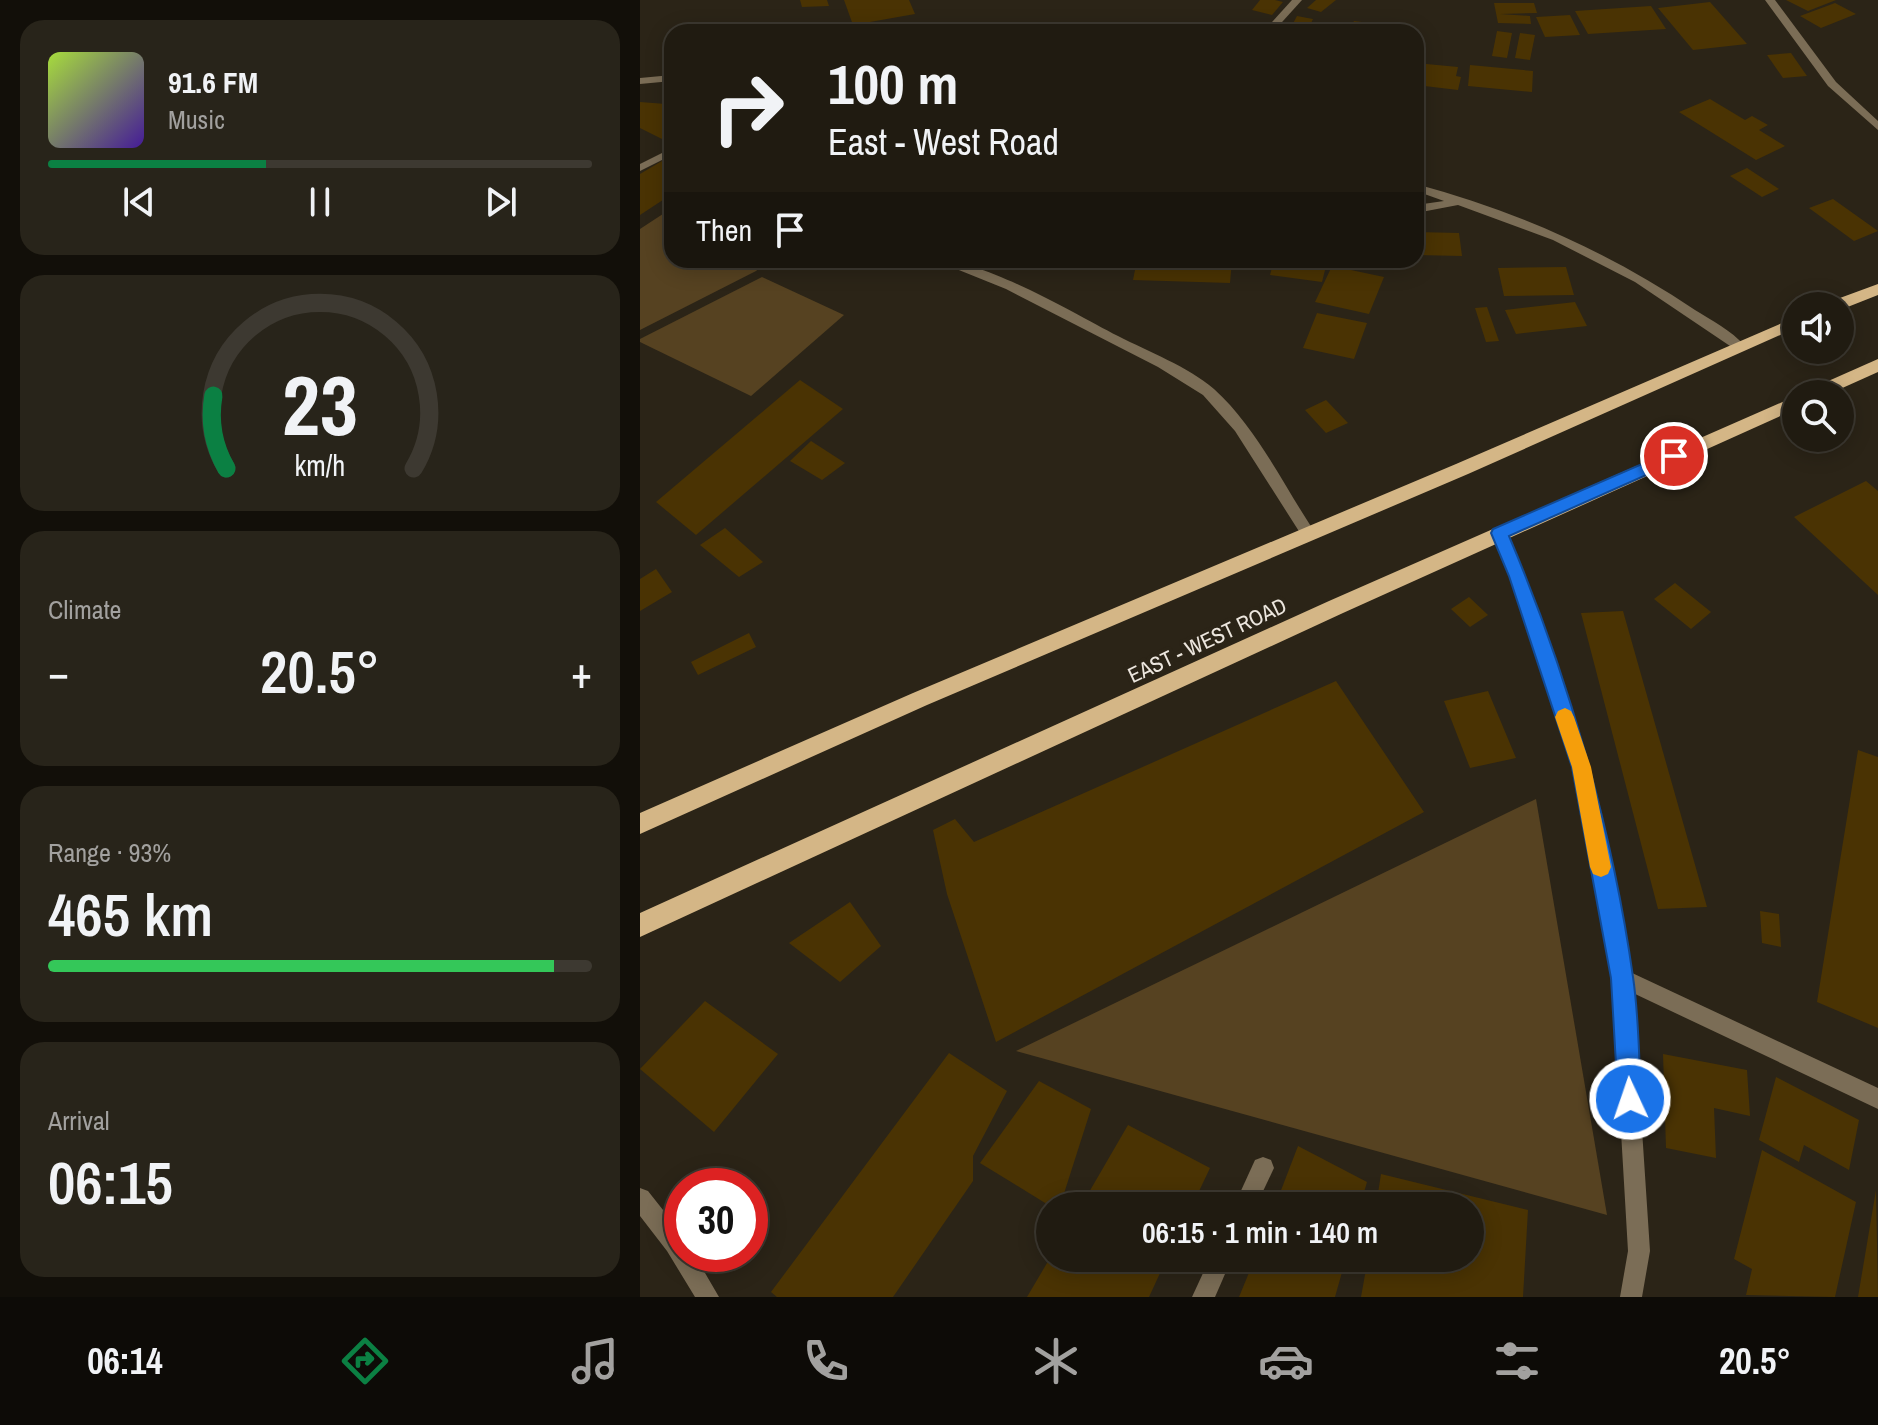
<!DOCTYPE html>
<meta charset="utf-8">
<style>
body{margin:0;font-family:"Archivo Narrow",sans-serif;background:#28241a;color:#f1f3f6;height:100vh;display:flex;flex-direction:column;font-size:30px;white-space:nowrap}
*{box-sizing:border-box;margin:0}
p{font-size:26px;color:#a2a19f}
.icon{flex:none;width:44px;height:44px;fill:none;stroke:currentColor;stroke-width:2;stroke-linecap:round;stroke-linejoin:round}
.map{position:relative;flex:1;overflow:hidden}
.drawer{display:flex;flex-direction:column;gap:20px;padding:20px;background:#120f09;width:640px}
.drawer>*{flex:none}
.hud{position:absolute;left:24px;top:24px;width:760px;height:244px;border-radius:24px;box-shadow:0 4px 20px #0003,0 0 0 2px #3d3931;background:#201b11;color:#f1f3f6;overflow:hidden}
.fabs{position:absolute;left:1142px;top:292px;display:grid;gap:16px}
.fabs a{display:grid;place-items:center;width:72px;height:72px;border-radius:50%;background:#201b11;box-shadow:0 4px 20px #0003,0 0 0 2px #3d3931;font-size:40px}
.speed{position:absolute;left:24px;top:1168px;display:flex;gap:16px;font-size:40px;font-weight:700;text-align:center}
.speed>*{display:grid;place-content:center;width:104px;height:104px;border-radius:50%;background:#201b11;box-shadow:0 4px 20px #0003,0 0 0 2px #3d3931;line-height:1}
.speed .limit{border:12px solid #d22;background:#fff;color:#111}
.pin{position:absolute;display:grid;place-items:center;width:68px;height:68px;color:#fff;margin:-34px;border:4px solid #fff;border-radius:50%;box-shadow:0 2px 8px #0007}
.me{position:absolute;width:88px;margin:-44px;rotate:357deg;stroke-linejoin:round;filter:drop-shadow(0 0 6px #0008)}
.turn{display:flex;align-items:center;gap:28px;height:168px;padding:0 32px;font-size:36px}
.turn .icon{width:104px;height:104px;stroke-width:2.5}
.turn b{display:block;font-size:56px;line-height:68px}
.then{display:flex;align-items:center;height:76px;padding:0 32px;background:#0003;gap:16px;font-size:30px}
.big{font-size:60px;font-weight:600;line-height:1.1}
.drawer .widget{flex:1;display:flex;flex-direction:column;justify-content:center;gap:12px;min-width:0;padding:0 28px;border-radius:24px;background:#28241a}
.drawer .dial{align-items:center;gap:0}
.dial svg{height:208px;overflow:visible;fill:none;stroke:#3d3931;stroke-width:7;stroke-linecap:round;text-anchor:middle}
.dial text{fill:#f1f3f6;stroke:none}
.song{display:flex;align-items:center;gap:24px}
.cover{width:96px;height:96px;border-radius:12px;background:linear-gradient(135deg,hsl(80 70% 55%),hsl(260 70% 35%))}
.played{height:8px;border-radius:4px;background:linear-gradient(90deg,#0b8043 40%,#3d3931 40%)}
.keys{display:flex;justify-content:space-around;direction:ltr}
.heat{display:flex;justify-content:space-between;align-items:center;font-size:44px;direction:ltr}
.charge{height:12px;border-radius:6px;background:linear-gradient(90deg,#34c759 93%,#3d3931 0)}
.trip{position:absolute;left:396px;top:1192px;width:448px;height:80px;border-radius:40px;background:#201b11;box-shadow:0 4px 20px #0003,0 0 0 2px #3d3931;font-weight:600;line-height:80px;text-align:center}
.tab-bar{display:flex;height:128px;justify-content:space-around;align-items:center;background:#0d0b07;color:#a2a19f}
.tab-bar .icon{width:56px;height:56px}
.tab-bar .current{color:#0b8043}
.tab-bar b{font-size:36px;color:#f1f3f6}
main{display:flex;flex:1;min-height:0}
.map>svg:first-child{display:block}
.green{fill:#564221}
.building{fill:#4a3303}
.lines{fill:none;stroke-linecap:round;stroke-linejoin:round}
.minor{fill:#7b6d56;fill-rule:evenodd}
.primary{fill:#d4b686;fill-rule:evenodd}
.route{fill:#1a73e8;stroke:#114b97;stroke-width:2}
.slow{fill:#f59e0b}
.labels{text-anchor:middle;stroke-width:8;stroke-linejoin:round;paint-order:stroke}
.street-label{font-size:22px;fill:#ece6de;stroke:#2b2417}
</style>
<main>
<section class="drawer">
<div class="widget">
<div class="song"><i class="cover"></i><div><b>91.6 FM</b><p>Music</p></div></div>
<div class="played"></div>
<div class="keys"><svg class="icon" aria-label="previous" viewBox="0 0 24 24"><path d="M18 5L8 12l10 7zM5 5v14"/></svg><svg class="icon" aria-label="pause" viewBox="0 0 24 24"><path d="M8 5v14M16 5v14"/></svg><svg class="icon" aria-label="next" viewBox="0 0 24 24"><path d="M6 5l10 7-10 7zM19 5v14"/></svg></div>
</div>
<div class="widget dial"><svg viewBox="0 0 100 80">
<path d="M14 69A42 42 0 1 1 86 69"/>
<path d="M14 69A42 42 0 0 1 9 41" stroke="#0b8043"/>
<text x="50" y="56" font-size="32" font-weight="700">23</text>
<text x="50" y="72" font-size="11">km/h</text>
</svg></div>
<div class="widget"><p>Climate</p>
<div class="heat"><a>−</a><b class="big">20.5°</b><a>+</a></div>
</div>
<div class="widget"><p>Range · 93%</p><b class="big">465 km</b><div class="charge"></div></div>
<div class="widget"><p>Arrival</p><b class="big">06:15</b></div>
</section>
<div class="map">
<svg width="1238" height="1297" viewBox="0 0 1238 1297">
<rect width="100%" height="100%" fill="#2b2417"/>
<g class="green">
<polygon points="32,208 32,260 128,260 116,271 0,330 0,229"/>
<polygon points="122,277 204,315 111,396 0,342 0,339"/>
<polygon points="896,799 967,1215 376,1051"/>
</g>
<g class="building">
<polygon points="160,0 187,0 189,6 162,7"/>
<polygon points="204,0 269,0 275,14 213,25"/>
<polygon points="620,0 635,0 643,2 632,15 612,10"/>
<polygon points="676,0 696,0 681,12 667,8"/>
<polygon points="1146,0 1196,0 1168,11"/>
<polygon points="1070,2 1107,44 1053,50 1018,8"/>
<polygon points="854,3 894,3 897,13 860,14 890,16 891,24 858,23"/>
<polygon points="1195,3 1216,14 1181,28 1160,16"/>
<polygon points="1011,6 1026,29 948,34 935,11"/>
<polygon points="930,15 940,35 905,37 896,17"/>
<polygon points="657,16 673,19 667,32 650,29"/>
<polygon points="714,21 738,24 735,32 691,32 694,27 710,29"/>
<polygon points="252,26 289,29 287,32 248,32"/>
<polygon points="857,31 872,33 867,58 852,56"/>
<polygon points="880,33 895,35 890,60 875,58"/>
<polygon points="1151,53 1167,76 1143,78 1127,55"/>
<polygon points="776,63 818,67 816,76 821,77 818,90 776,85"/>
<polygon points="830,65 893,71 892,92 828,86"/>
<polygon points="32,98 32,139 28,142 0,128 0,102 26,104"/>
<polygon points="1070,99 1105,120 1112,116 1128,125 1119,130 1145,146 1116,160 1039,112"/>
<polygon points="32,155 32,194 0,215 0,174"/>
<polygon points="1107,168 1139,189 1122,197 1090,176"/>
<polygon points="1193,199 1238,231 1214,241 1169,208"/>
<polygon points="776,232 819,233 822,256 776,255"/>
<polygon points="497,260 592,260 590,283 493,280"/>
<polygon points="634,260 667,260 687,262 682,282 630,275"/>
<polygon points="692,266 744,277 729,314 675,302"/>
<polygon points="926,267 934,295 864,296 858,268"/>
<polygon points="935,302 947,326 876,334 865,310"/>
<polygon points="847,307 859,341 846,342 835,308"/>
<polygon points="677,313 727,323 714,359 663,348"/>
<polygon points="160,380 203,409 56,535 16,502"/>
<polygon points="686,400 708,423 686,433 665,410"/>
<polygon points="171,441 205,463 182,480 150,461"/>
<polygon points="1226,481 1238,491 1238,595 1154,517"/>
<polygon points="85,528 123,562 99,577 60,545"/>
<polygon points="16,569 32,592 0,611 0,579"/>
<polygon points="1035,583 1071,612 1051,629 1014,599"/>
<polygon points="829,597 848,615 830,627 811,609"/>
<polygon points="983,611 1067,907 1018,909 941,613"/>
<polygon points="109,633 116,647 58,675 51,662"/>
<polygon points="696,681 784,812 356,1042 307,894 293,830 315,819 334,842"/>
<polygon points="848,691 876,758 830,768 804,701"/>
<polygon points="1218,750 1238,757 1238,1028 1177,1002"/>
<polygon points="210,902 241,946 200,982 149,943"/>
<polygon points="1120,911 1139,914 1141,947 1122,943"/>
<polygon points="65,1001 138,1054 74,1132 0,1069"/>
<polygon points="309,1053 367,1091 333,1156 333,1181 253,1297 137,1297 131,1292"/>
<polygon points="1023,1054 1107,1070 1110,1116 1074,1108 1076,1158 1026,1148"/>
<polygon points="1136,1077 1219,1120 1209,1170 1164,1145 1159,1162 1119,1140"/>
<polygon points="399,1081 451,1109 420,1206 410,1206 340,1163"/>
<polygon points="488,1125 570,1168 552,1206 441,1206"/>
<polygon points="658,1146 727,1182 720,1206 635,1206"/>
<polygon points="1122,1150 1216,1202 1195,1297 1106,1295 1112,1269 1094,1259"/>
<polygon points="741,1174 888,1210 883,1297 721,1297 728,1258 830,1258 830,1206 736,1206"/>
<polygon points="1236,1190 1238,1297 1218,1297"/>
<polygon points="410,1258 527,1258 509,1297 387,1297"/>
<polygon points="615,1258 706,1258 695,1297 599,1297"/>
</g>
<g class="lines">
<g class="minor">
<polygon points="652,0 662,0 633,32 623,32"/>
<polygon points="1125,0 1135,0 1196,82 1238,121 1238,130 1188,86"/>
<polygon points="32,75 32,81 0,84 0,78"/>
<polygon points="32,148 32,155 0,171 0,164"/>
<path d="M 776,184 C 876,211 969,252 1055,310 C 1071,320 1092,331 1104,345 L 1103,348 L 1093,348 L 995,282 L 913,240 L 818,205 L 776,213 L 776,205 L 804,201 L 776,191 Z"/>
<path d="M 294,260 C 346,260 431,312 478,336 C 509,352 547,366 574,389 C 615,426 642,482 672,528 L 674,532 L 672,536 L 662,536 L 595,431 L 563,395 L 518,367 L 366,289 Z"/>
<polygon points="859,527 866,533 885,576 950,767 990,972 1238,1088 1238,1109 993,993 1010,1251 1002,1297 980,1297 988,1251 972,978 932,767 869,576 852,533"/>
<polygon points="623,1157 631,1160 634,1168 616,1206 594,1206 615,1160"/>
<polygon points="0,1188 8,1191 42,1234 42,1254 54,1254 79,1297 55,1297 27,1251 0,1216"/>
<polygon points="570,1258 592,1258 575,1297 552,1297"/>
</g>
<g class="primary">
<polygon points="1238,284 1238,295 1200,310 1200,306 1187,306 1189,302"/>
<polygon points="1156,317 1156,328 828,474 287,705 0,834 0,813 273,693 816,464"/>
<polygon points="1238,359 1238,372 1189,394 1166,394 1168,390"/>
<polygon points="1156,396 1156,409 703,613 0,937 0,913 689,601"/>
</g>
</g>
<path class="route" d="M 1034,450 L 1040,452 L 1040,460 L 869,536 C 928,675 972,828 993,977 C 999,1017 999,1059 1001,1099 L 998,1108 L 990,1111 L 981,1108 L 978,1099 L 971,978 L 932,767 L 869,576 L 851,533 L 853,529 Z"/>
<polygon class="slow" points="925,708 931,711 934,717 951,767 971,867 968,874 961,877 953,874 950,867 932,767 915,717 918,711"/>
<g class="labels">
<g class="street-label">
<text transform="translate(567 640) rotate(-25)" y="8">EAST - WEST ROAD</text>
</g>
</g>
</svg>
<div class="fabs">
<a><svg class="icon" aria-label="sound" viewBox="0 0 24 24"><path d="M4 9h4l5-4v14l-5-4H4zM17 9q2 3 0 6"/></svg></a>
<a><svg class="icon" aria-label="search" viewBox="0 0 24 24"><circle cx="10" cy="10" r="6"/><path d="M15 15l6 6"/></svg></a>
</div>
<div class="speed"><div class="limit">30</div></div>
<div class="pin" style="left:1034px;top:456px;background:#d93025"><svg class="icon" aria-label="arrive" viewBox="0 0 24 24"><path d="M6 21V4h12l-3 4 3 4H6"/></svg></div>
<svg class="me" style="left:990px;top:1099px" viewBox="-20 -20 40 40"><circle r="17" fill="#1a73e8" stroke="#fff" stroke-width="3"/><path d="M0-11L8 9 0 5-8 9z" fill="#fff"/></svg>
<div class="trip">06:15 · 1 min · 140 m</div>
<div class="hud">
<div class="turn"><svg class="icon" aria-label="right" viewBox="0 0 24 24"><path d="M7 20v-9h11M14 6l5 5-5 5"/></svg><div><b>100 m</b>East - West Road</div></div>
<div class="then">Then<svg class="icon" aria-label="arrive" viewBox="0 0 24 24"><path d="M6 21V4h12l-3 4 3 4H6"/></svg></div>
</div>
</div>
</main>
<nav class="tab-bar">
<b>06:14</b>
<svg class="icon current" aria-label="directions" viewBox="0 0 24 24"><path d="M12 3l9 9-9 9-9-9zM9 14v-3h6M13 9l2 2-2 2"/></svg>
<svg class="icon" aria-label="music" viewBox="0 0 24 24"><path d="M9 18V5l10-2v13"/><circle cx="6" cy="18" r="3"/><circle cx="16" cy="16" r="3"/></svg>
<svg class="icon" aria-label="phone" viewBox="0 0 24 24"><path d="M5 4h4l2 5-3 2q2 4 5 5l2-3 5 2v4C11 20 4 13 5 4z"/></svg>
<svg class="icon" aria-label="climate" viewBox="0 0 24 24"><path d="M12 3v18M4 7l16 10M4 17L20 7"/></svg>
<svg class="icon" aria-label="car" viewBox="0 0 24 24"><path d="M5 17H2v-5l4-1 3-4h7l3 4 3 1v5h-3M9 17h6M6 11h13"/><circle cx="7" cy="17" r="2"/><circle cx="17" cy="17" r="2"/></svg>
<svg class="icon" aria-label="filters" viewBox="0 0 24 24"><path d="M4 7h16M4 17h16"/><circle cx="9" cy="7" r="2"/><circle cx="15" cy="17" r="2"/></svg>
<b>20.5°</b>
</nav>
